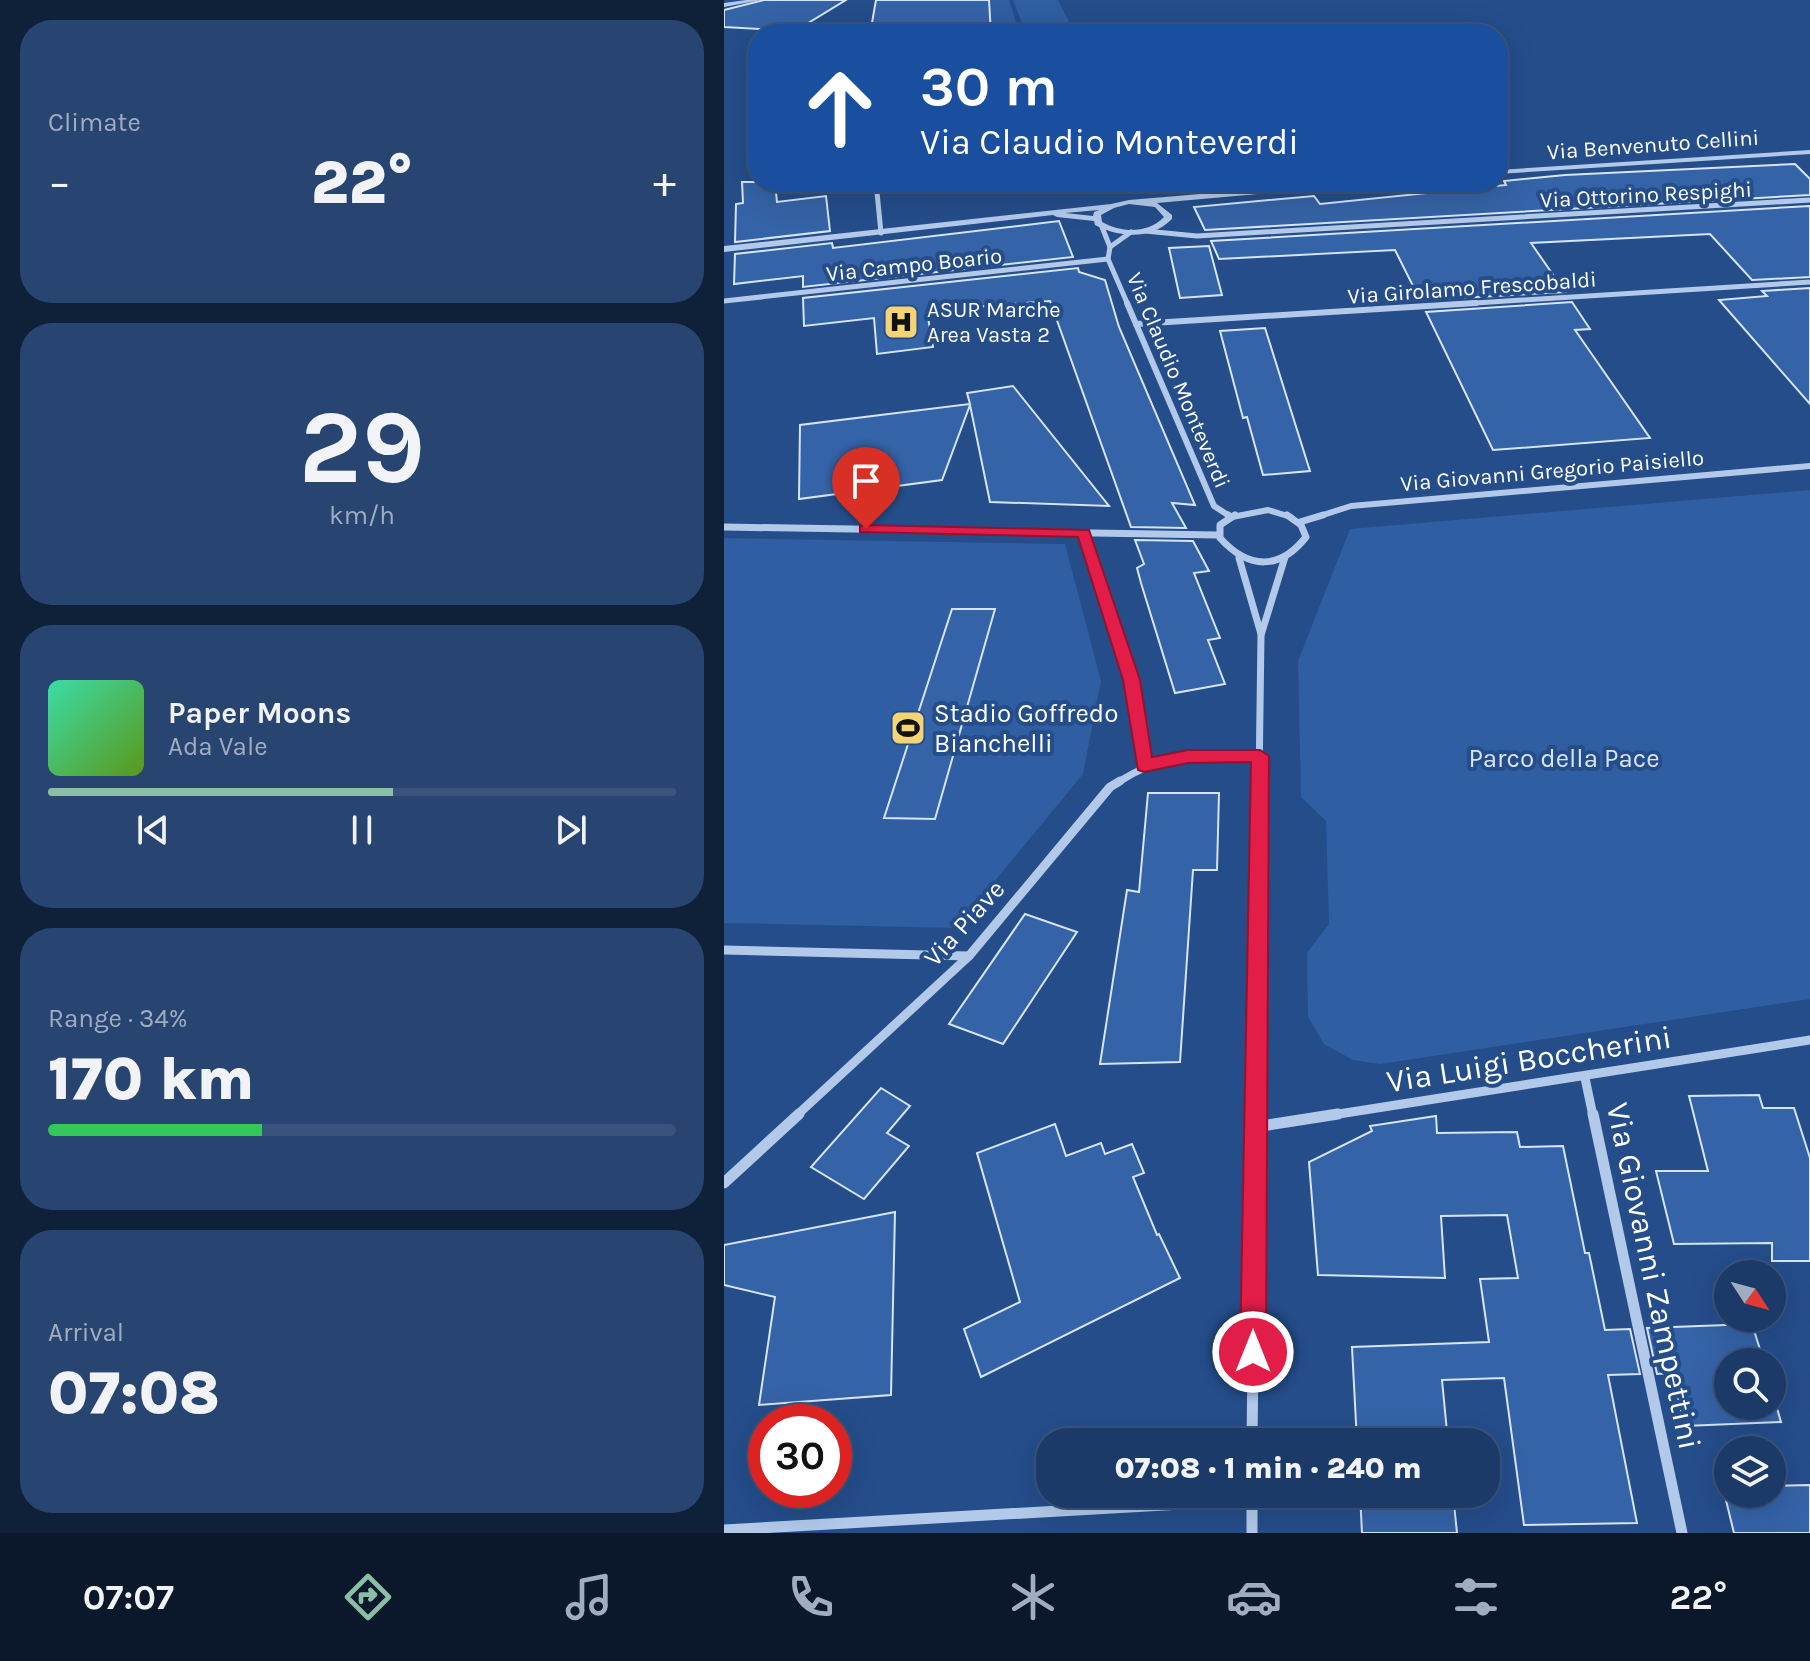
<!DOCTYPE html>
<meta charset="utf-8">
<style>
body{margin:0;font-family:Karla,sans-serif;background:#284571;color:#f1f3f6;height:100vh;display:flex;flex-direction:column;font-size:30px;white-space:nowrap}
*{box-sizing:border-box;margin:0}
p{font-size:26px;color:#a0adc0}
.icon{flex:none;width:44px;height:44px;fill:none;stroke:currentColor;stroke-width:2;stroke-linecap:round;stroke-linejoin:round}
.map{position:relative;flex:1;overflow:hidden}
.sheet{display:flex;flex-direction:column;gap:20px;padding:20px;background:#0f2039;width:724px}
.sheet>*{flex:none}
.top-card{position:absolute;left:24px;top:24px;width:760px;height:168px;border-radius:32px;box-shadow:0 8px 32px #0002,0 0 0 2px #39547c;background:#1a4fa0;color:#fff;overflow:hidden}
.needle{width:52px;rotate:126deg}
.tools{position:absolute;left:990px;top:1260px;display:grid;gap:16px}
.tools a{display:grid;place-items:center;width:72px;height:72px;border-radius:50%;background:#1b3a68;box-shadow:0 8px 32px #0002,0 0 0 2px #39547c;font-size:40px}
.speed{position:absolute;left:24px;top:1404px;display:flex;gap:16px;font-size:40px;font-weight:700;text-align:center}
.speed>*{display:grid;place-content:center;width:104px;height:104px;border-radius:50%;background:#1b3a68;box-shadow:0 8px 32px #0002,0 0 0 2px #39547c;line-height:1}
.speed .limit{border:12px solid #d22;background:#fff;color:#111}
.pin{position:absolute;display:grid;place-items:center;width:68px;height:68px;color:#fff;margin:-82px -34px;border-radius:50% 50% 50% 0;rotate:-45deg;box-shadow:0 0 8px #0007}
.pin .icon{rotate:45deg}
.me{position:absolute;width:88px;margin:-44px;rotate:0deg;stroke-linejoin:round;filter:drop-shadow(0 0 6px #0008)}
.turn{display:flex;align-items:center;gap:28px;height:168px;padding:0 40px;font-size:36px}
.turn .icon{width:104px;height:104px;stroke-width:2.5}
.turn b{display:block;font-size:56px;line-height:68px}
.big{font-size:60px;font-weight:800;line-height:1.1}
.sheet .widget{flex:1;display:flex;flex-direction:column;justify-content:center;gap:12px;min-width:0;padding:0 28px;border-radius:32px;background:#284571}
.sheet .dial{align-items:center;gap:0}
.dial b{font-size:104px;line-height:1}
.song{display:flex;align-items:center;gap:24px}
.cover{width:96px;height:96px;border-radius:12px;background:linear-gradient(135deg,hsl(160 70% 55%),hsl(90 70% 35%))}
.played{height:8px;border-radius:4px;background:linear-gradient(90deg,#8abfa5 55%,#39547c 55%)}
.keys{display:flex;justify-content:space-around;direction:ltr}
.heat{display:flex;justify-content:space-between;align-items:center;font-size:44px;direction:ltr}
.charge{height:12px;border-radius:6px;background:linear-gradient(90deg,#34c759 34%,#39547c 0)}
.trip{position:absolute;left:312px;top:1428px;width:464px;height:80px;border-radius:32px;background:#1b3a68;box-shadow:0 8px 32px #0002,0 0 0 2px #39547c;font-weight:800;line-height:80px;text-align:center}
.dock{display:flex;height:128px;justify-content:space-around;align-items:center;background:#0b172a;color:#a0adc0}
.dock .icon{width:56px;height:56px}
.dock .selected{color:#8abfa5}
.dock b{font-size:36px;color:#f1f3f6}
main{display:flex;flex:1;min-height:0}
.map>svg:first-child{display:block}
.green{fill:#2f5ea2}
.building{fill:#3563a7;stroke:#d6e4f8;stroke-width:2}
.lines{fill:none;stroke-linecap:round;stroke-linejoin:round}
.minor-far4{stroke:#b2c9ea;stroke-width:5}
.minor-far3{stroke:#b2c9ea;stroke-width:6}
.minor-far2{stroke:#b2c9ea;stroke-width:7}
.minor-far1{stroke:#b2c9ea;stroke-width:9}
.minor{stroke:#b2c9ea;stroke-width:11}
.tertiary{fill:#b2c9ea;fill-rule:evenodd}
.route{fill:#e11d48;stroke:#92132f;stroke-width:2}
.labels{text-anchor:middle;stroke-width:8;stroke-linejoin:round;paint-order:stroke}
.far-street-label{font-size:22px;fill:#fff;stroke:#244d8a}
.far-poi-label{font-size:22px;fill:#fff;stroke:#244d8a;text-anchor:start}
.poi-label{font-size:26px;fill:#fff;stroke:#244d8a;text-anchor:start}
.park-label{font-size:26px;fill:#d6e4f8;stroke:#244d8a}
.street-label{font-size:26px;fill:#fff;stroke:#244d8a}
.near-street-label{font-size:32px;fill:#fff;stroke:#244d8a}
</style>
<main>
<section class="sheet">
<div class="widget"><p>Climate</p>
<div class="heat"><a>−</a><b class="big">22°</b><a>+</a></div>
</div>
<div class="widget dial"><b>29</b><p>km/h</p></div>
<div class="widget">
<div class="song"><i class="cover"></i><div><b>Paper Moons</b><p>Ada Vale</p></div></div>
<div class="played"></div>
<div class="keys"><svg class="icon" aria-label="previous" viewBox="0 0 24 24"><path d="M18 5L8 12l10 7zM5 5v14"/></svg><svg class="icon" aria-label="pause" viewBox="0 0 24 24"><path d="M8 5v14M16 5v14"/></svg><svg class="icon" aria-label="next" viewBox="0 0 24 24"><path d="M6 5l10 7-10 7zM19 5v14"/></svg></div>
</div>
<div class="widget"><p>Range · 34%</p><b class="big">170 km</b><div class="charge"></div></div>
<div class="widget"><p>Arrival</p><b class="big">07:08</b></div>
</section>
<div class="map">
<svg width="1086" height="1533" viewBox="0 0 1086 1533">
<rect width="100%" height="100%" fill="#244d8a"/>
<g class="green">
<polygon points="250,0 285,0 293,26 239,30"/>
<polygon points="289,0 334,0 345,22 299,26"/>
<polygon points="1086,490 1086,999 656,1064 629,1060 600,1044 584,1017 583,953 605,924 602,821 577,797 574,661 626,529"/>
<polygon points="0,538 341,544 377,681 359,774 232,928 0,923"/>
</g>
<g class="building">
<polygon points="40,0 122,0 71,31 0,27 0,10"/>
<polygon points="152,0 265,0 267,34 146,34"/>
<polygon points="1071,164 1086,179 1086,195 481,230 470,207 590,196 596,204 782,185 780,181 841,175"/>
<polygon points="18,182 51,182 53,202 102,196 106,231 11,242 12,204 19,203"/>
<polygon points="1086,206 1086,277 1028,280 986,234 807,243 841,292 754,297 696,300 671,250 495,259 487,241"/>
<polygon points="335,221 349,257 79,287 79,276 10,284 11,254 108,243 109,248"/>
<polygon points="485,246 498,295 456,298 445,248"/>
<polygon points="354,268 355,272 381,280 395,327 471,505 448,503 462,528 407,527 326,301 203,311 209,347 153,354 150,318 80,326 79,298"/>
<polygon points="1086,288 1086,404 995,300 1043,296 1038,291"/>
<polygon points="848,302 866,329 851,330 926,438 769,450 702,312"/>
<polygon points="541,328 586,471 539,475 523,417 519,418 496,331"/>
<polygon points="289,386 385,506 266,502 246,405 218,480 75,499 76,425 246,404 243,393"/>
<polygon points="411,540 469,541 485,571 470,573 496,638 484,640 501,684 451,693 417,583 413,568 420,564"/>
<polygon points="228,609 271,609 211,819 160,818"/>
<polygon points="424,793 495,793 493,870 469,870 456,1062 376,1064 403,890 415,892"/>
<polygon points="301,914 353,932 279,1044 225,1024"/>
<polygon points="157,1088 186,1106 163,1133 185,1146 140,1199 87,1167"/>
<polygon points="1035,1095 1039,1108 1070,1108 1086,1158 1086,1261 1048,1261 1048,1243 950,1244 932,1171 984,1171 965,1096"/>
<polygon points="712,1116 713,1133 793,1132 796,1147 839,1146 861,1253 865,1253 881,1330 906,1329 916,1374 884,1375 913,1523 800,1525 780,1378 718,1380 724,1442 633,1442 628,1347 765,1342 756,1279 794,1278 783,1215 717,1216 721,1278 594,1275 585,1162 648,1131 646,1126"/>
<polygon points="331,1124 342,1156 377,1143 381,1154 408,1144 420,1173 409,1177 433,1235 435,1234 456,1278 257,1377 240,1329 296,1302 253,1153"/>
<polygon points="171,1212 167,1395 35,1405 51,1297 0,1285 0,1245"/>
<polygon points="1028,1324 1040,1362 1004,1362 1004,1406 1048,1406 1048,1391 1057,1422 961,1426 948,1373 933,1374 923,1328"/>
<polygon points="1086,1485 1086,1533 1010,1533 999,1488 1004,1487 1004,1494 1048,1494 1048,1486"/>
<polygon points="636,1494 729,1494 733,1533 638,1533"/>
</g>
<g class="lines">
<g class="minor-far4">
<polyline points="152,182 157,233"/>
<polyline points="378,227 386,247 384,259 404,305"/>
<polyline points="421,231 473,236 1086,200"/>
<polyline points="386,247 407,232"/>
<polyline points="0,301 384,259"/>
<polyline points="720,305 1086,282"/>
</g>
<g class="minor-far3">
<polyline points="403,303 490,506 507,517"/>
<polyline points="412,324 752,303"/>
<polyline points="508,517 544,510 567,517"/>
<polyline points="593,517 627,506 1086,466"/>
</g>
<g class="minor-far2">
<polyline points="504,515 507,517"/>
<path d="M 511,515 L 496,525 L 496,538 C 525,570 556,570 582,537 L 577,525 L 563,515"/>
<polyline points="576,522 599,515"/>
<polyline points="0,527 494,535"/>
<polyline points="360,533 408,680 420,765"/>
<polyline points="515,558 537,634"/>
<path d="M 393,783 C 443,750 479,756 536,756"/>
<polyline points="535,783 537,635 561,557"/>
</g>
<g class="minor-far1">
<polyline points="0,950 245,956"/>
<polyline points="861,1078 869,1116"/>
<polyline points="72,1116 245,956 386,787 396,781"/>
<polyline points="532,1116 535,781"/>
<polyline points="602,1116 1086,1040"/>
</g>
<g class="minor">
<polyline points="869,1114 958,1533"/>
<polyline points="531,1127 614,1114"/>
<polyline points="0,1183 75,1114"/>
<polyline points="528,1442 532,1114"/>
<polyline points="528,1494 528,1533"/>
<polyline points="0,1530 528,1500"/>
</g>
<g class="tertiary">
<polygon points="22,0 37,0 0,7 0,3"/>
<polygon points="1086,150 1086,154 774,174 774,170"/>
<path d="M 621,182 L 652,182 L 648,184 L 433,203 L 448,215 L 448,219 C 427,240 396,238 371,225 L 370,221 L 333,217 L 329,215 L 0,252 L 0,246 L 387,204 L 405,200 ZM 405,204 L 431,207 L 440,217 C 423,234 398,233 378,222 L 377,215 L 390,208 ZM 375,210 L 370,212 L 369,216 L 341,213 Z"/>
</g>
</g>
<polygon class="route" points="142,525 365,530 416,680 428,757 464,750 536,750 545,756 542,1352 539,1362 529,1366 520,1362 516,1352 527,762 464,763 420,772 414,770 399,680 354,537 136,532 136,526"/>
<defs>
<symbol id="hospital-square" viewBox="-11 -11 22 22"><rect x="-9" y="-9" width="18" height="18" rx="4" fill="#f4d475" stroke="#244d8a"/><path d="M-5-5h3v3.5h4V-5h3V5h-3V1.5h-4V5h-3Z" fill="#111"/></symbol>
<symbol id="stadium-square" viewBox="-11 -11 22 22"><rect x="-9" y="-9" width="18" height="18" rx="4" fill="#f4d475" stroke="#244d8a"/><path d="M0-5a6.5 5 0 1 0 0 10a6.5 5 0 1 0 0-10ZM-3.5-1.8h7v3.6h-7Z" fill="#111"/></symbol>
</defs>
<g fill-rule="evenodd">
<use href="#hospital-square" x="157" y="302" width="40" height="40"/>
<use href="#stadium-square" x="164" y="708" width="40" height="40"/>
</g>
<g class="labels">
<g class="far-street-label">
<text transform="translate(929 144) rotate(-4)" y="8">Via Benvenuto Cellini</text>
<text transform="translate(922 194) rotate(-3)" y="8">Via Ottorino Respighi</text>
<text transform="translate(190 264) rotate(-6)" y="8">Via Campo Boario</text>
<text transform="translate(748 287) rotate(-4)" y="8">Via Girolamo Frescobaldi</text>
<text transform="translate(455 380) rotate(67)" y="8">Via Claudio Monteverdi</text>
<text transform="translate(828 470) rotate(-5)" y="8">Via Giovanni Gregorio Paisiello</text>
</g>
<g class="far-poi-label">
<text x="203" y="317">ASUR Marche<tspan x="203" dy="25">Area Vasta 2</tspan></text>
</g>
<g class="poi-label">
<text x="210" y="722">Stadio Goffredo<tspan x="210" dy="30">Bianchelli</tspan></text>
</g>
<g class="park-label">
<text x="840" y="767">Parco della Pace</text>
</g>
<g class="street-label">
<text transform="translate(240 923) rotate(-48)" y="9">Via Piave</text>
</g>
<g class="near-street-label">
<text transform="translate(805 1059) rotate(-9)" y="11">Via Luigi Boccherini</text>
<text transform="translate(930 1276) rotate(78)" y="11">Via Giovanni Zampettini</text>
</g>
</g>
</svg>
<div class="tools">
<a><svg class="needle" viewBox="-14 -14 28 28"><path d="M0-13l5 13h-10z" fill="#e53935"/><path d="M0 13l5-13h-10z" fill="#a0adc0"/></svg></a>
<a><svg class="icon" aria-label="search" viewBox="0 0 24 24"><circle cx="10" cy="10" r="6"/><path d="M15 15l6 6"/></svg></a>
<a><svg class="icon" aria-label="layers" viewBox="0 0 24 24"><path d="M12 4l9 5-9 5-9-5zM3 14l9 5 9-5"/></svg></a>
</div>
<div class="speed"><div class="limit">30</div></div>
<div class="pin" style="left:142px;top:529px;background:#d93025"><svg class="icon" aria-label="arrive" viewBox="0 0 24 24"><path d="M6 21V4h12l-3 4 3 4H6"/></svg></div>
<svg class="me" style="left:529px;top:1352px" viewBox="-20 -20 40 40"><circle r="17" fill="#e11d48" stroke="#fff" stroke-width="3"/><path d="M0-11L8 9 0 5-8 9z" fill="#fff"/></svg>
<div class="trip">07:08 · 1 min · 240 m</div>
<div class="top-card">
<div class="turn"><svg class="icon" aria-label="ahead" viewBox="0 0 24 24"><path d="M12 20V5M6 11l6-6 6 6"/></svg><div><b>30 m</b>Via Claudio Monteverdi</div></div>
</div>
</div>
</main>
<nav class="dock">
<b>07:07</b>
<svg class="icon selected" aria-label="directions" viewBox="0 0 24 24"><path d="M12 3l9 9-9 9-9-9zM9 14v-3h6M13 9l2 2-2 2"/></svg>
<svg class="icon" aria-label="music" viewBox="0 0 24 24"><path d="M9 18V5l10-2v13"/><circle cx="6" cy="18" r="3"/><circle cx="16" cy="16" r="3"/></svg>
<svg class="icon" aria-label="phone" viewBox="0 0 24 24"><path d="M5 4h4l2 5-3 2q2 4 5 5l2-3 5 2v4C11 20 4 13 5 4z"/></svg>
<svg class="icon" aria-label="climate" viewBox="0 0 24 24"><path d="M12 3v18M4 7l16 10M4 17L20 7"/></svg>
<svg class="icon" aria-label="car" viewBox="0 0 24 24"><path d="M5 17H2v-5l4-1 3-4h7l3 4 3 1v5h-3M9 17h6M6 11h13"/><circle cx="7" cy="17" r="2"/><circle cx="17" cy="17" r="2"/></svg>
<svg class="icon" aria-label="filters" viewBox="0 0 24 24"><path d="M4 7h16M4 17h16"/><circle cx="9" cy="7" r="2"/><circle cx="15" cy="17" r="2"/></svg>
<b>22°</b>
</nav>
